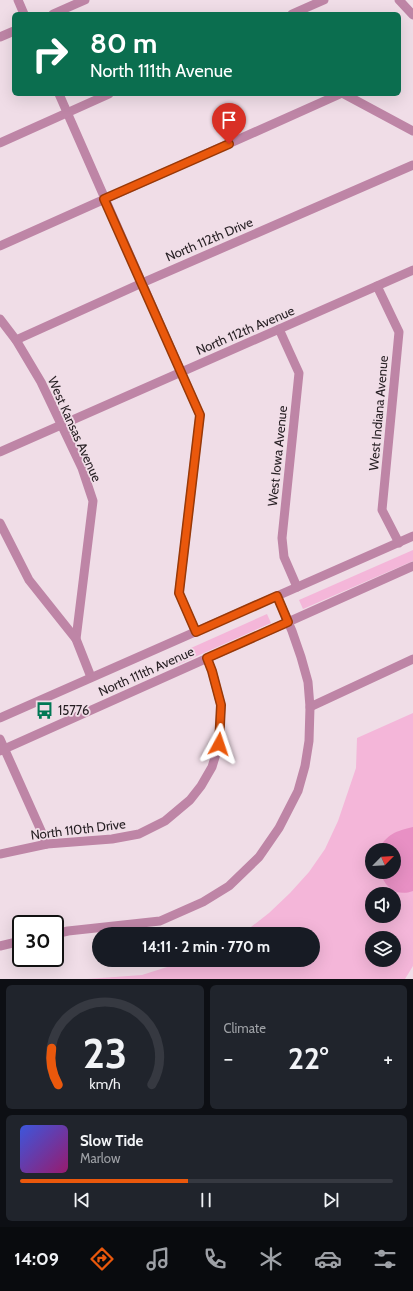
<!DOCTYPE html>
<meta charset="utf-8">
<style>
body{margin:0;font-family:Cabin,sans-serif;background:#20242c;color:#f1f3f6;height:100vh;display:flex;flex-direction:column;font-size:15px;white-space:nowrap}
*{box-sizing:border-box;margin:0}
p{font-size:13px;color:#9ea1a6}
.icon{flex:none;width:22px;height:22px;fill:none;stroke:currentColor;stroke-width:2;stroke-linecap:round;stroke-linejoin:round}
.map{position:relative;height:979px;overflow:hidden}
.sheet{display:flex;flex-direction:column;gap:6px;padding:6px;background:#0d0f14;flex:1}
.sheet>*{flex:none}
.guide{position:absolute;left:12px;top:12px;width:389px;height:84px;border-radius:6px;box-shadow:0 4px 16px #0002;background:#0b6e4f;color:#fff;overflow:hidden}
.needle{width:26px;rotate:66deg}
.buttons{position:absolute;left:365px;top:843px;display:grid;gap:8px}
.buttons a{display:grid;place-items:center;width:36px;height:36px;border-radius:50%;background:#171b24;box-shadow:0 4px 16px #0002;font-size:20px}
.speed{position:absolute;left:12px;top:915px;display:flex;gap:8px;font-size:20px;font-weight:700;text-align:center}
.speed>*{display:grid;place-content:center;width:52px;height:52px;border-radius:50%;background:#171b24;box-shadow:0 4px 16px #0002;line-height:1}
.speed .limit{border:2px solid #111;border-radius:6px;background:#fff;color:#111}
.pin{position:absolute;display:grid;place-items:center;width:34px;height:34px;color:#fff;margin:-41px -17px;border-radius:50% 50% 50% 0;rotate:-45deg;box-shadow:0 0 4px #0007}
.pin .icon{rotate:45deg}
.me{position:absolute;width:44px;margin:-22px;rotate:5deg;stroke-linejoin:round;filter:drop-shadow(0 0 3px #0008)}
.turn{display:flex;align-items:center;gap:14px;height:84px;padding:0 12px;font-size:18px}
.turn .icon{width:52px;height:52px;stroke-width:2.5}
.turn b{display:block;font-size:28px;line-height:34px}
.big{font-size:30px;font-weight:800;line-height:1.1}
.sheet .widget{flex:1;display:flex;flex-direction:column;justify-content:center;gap:6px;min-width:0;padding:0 14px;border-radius:6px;background:#20242c}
.sheet .dial{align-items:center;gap:0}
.dial svg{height:104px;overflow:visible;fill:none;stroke:#363941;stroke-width:7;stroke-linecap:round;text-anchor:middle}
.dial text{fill:#f1f3f6;stroke:none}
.song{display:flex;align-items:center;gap:12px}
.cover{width:48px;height:48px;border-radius:6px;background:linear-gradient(135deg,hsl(230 70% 55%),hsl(320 70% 35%))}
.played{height:4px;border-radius:2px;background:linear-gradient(90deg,#ea580c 45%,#363941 45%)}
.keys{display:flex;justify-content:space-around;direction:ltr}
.heat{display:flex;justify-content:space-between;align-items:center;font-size:22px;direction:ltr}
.sheet .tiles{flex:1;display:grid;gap:6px;grid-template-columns:1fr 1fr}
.widget:last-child{grid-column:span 2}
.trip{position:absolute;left:92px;top:927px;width:228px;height:40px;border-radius:20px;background:#171b24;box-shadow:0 4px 16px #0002;font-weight:800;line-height:40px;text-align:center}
.menu{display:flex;height:64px;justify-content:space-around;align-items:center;background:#090b0e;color:#9ea1a6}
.menu .icon{width:28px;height:28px}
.menu .current{color:#ea580c}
.menu b{font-size:18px;color:#f1f3f6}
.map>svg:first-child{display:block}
.green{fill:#f4b6d9;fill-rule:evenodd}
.water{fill:#e890c4}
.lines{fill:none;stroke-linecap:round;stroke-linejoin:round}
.minor{stroke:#be85a6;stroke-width:9}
.route-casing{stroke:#983908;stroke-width:10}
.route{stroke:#ea580c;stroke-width:7}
.labels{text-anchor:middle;stroke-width:3.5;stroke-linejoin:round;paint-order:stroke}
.street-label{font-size:13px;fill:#251e22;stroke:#f0dde7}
.poi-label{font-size:13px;fill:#251e22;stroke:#f0dde7;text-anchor:start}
</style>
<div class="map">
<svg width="413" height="979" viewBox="0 0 413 979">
<rect width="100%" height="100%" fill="#f0dde7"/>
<g class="green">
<polygon points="413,550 413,561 303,609 299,600"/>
<polygon points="267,614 271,623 177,665 173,656"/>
<path d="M 413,713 L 413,966 L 405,979 L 87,979 L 142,975 L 189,960 L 313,960 L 313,934 L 242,934 L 269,913 L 290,893 L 309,872 L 325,849 L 338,821 L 356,768 L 357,738 ZM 372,850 L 394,850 L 394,872 L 372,872 ZM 372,894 L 394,894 L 394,916 L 372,916 ZM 372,938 L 394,938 L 394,960 L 372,960 Z"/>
</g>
<path class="water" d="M 413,827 L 413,891 C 397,897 385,888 380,872 L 394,872 L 394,850 L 378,850 C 387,834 396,831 413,827 Z"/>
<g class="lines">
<g class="minor">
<polyline points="18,0 24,14"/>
<polyline points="399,0 413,15"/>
<polyline points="53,14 85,0"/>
<polyline points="292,14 324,0"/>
<polyline points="0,37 14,31"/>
<polyline points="59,94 200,415 179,593 196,632"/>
<polyline points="344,94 413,131"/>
<polyline points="0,143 109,94"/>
<polyline points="0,246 340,94"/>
<polyline points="377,286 399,332 382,510 399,543"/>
<polyline points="0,319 16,340 41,382 82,468 93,501 76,639 91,677"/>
<polyline points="279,329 299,373 282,538 284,557 297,587"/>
<polyline points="16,340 142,283 413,165"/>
<polyline points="0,452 413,270"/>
<polyline points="0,523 29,580 76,639"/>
<polyline points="310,707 413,659"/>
<polyline points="0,718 413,536"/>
<polyline points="0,739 47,844"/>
<polyline points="0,751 413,566"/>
<polyline points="0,854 47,844 112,839 139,834 165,821 190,800 201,786 212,767 219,744 221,705 212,671 207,658"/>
<polyline points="55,934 68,931 160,921 203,902 229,886 259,857 279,828 298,791 305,766 309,741 310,707 308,682 301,657 292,631 277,596"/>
<polyline points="0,946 21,941"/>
</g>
</g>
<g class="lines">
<defs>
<polyline id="route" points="219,744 221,705 212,671 207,658 288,622 277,596 196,632 179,593 200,415 104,199 229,144"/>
</defs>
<use href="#route" class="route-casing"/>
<use href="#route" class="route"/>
</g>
<defs>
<symbol id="bus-bare" viewBox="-9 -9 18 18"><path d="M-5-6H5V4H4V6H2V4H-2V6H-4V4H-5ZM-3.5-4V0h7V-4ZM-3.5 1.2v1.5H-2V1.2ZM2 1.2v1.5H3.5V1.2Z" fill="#007855" stroke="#f0dde7" stroke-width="2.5" paint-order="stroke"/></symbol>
</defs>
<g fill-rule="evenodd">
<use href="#bus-bare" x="32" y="698" width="25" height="25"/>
</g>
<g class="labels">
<g class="street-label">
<text transform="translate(209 239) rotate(-23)" y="5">North 112th Drive</text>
<text transform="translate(245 330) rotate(-23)" y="5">North 112th Avenue</text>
<text transform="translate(378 413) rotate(-85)" y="5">West Indiana Avenue</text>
<text transform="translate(75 429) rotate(66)" y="5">West Kansas Avenue</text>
<text transform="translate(277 456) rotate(-84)" y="5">West Iowa Avenue</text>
<text transform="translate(146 671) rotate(-24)" y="5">North 111th Avenue</text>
<text transform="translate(78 829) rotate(-7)" y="5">North 110th Drive</text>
</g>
<g class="poi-label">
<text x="58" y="715">15776</text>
</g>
</g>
</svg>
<div class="buttons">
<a><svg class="needle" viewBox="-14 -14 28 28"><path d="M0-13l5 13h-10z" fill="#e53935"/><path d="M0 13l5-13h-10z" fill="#9ea1a6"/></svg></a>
<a><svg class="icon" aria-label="sound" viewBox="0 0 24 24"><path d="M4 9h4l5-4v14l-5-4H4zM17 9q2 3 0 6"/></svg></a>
<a><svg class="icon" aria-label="layers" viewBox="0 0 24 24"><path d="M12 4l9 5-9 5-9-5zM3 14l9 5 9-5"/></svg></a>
</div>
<div class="speed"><div class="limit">30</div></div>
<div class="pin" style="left:229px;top:144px;background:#d93025"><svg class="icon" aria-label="arrive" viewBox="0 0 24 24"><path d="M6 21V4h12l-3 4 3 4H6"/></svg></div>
<svg class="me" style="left:219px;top:744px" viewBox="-20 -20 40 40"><path d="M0-17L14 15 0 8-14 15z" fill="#ea580c" stroke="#fff" stroke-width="4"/></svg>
<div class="trip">14:11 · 2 min · 770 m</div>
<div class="guide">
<div class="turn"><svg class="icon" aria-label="right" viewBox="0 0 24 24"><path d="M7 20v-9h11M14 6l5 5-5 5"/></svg><div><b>80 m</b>North 111th Avenue</div></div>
</div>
</div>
<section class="sheet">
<div class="tiles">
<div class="widget dial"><svg viewBox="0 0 100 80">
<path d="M14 69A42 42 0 1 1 86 69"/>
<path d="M14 69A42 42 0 0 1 9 41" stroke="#ea580c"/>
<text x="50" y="56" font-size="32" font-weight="700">23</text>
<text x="50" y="72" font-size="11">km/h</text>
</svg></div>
<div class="widget"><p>Climate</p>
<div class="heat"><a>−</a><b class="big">22°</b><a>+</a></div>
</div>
<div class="widget">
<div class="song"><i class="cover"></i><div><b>Slow Tide</b><p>Marlow</p></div></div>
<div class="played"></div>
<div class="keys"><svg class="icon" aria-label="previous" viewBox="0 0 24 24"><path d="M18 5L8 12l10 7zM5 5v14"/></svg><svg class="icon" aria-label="pause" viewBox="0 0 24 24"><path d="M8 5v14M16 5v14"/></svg><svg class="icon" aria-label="next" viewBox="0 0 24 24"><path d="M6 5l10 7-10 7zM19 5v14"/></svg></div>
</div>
</div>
</section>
<nav class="menu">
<b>14:09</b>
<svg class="icon current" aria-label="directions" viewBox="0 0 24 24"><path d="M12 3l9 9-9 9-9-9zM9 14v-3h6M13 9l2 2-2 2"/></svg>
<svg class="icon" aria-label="music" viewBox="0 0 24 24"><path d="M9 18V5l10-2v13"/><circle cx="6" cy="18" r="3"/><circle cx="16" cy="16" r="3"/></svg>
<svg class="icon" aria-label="phone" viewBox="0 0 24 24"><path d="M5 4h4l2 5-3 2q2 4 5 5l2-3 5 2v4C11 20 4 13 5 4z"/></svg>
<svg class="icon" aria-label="climate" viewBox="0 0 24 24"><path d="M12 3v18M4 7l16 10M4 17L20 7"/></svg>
<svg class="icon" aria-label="car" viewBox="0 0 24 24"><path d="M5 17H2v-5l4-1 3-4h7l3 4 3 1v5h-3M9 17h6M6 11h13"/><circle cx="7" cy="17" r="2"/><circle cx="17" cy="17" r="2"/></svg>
<svg class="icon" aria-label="filters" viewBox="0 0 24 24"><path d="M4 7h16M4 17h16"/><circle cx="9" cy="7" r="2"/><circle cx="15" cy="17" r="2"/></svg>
</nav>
